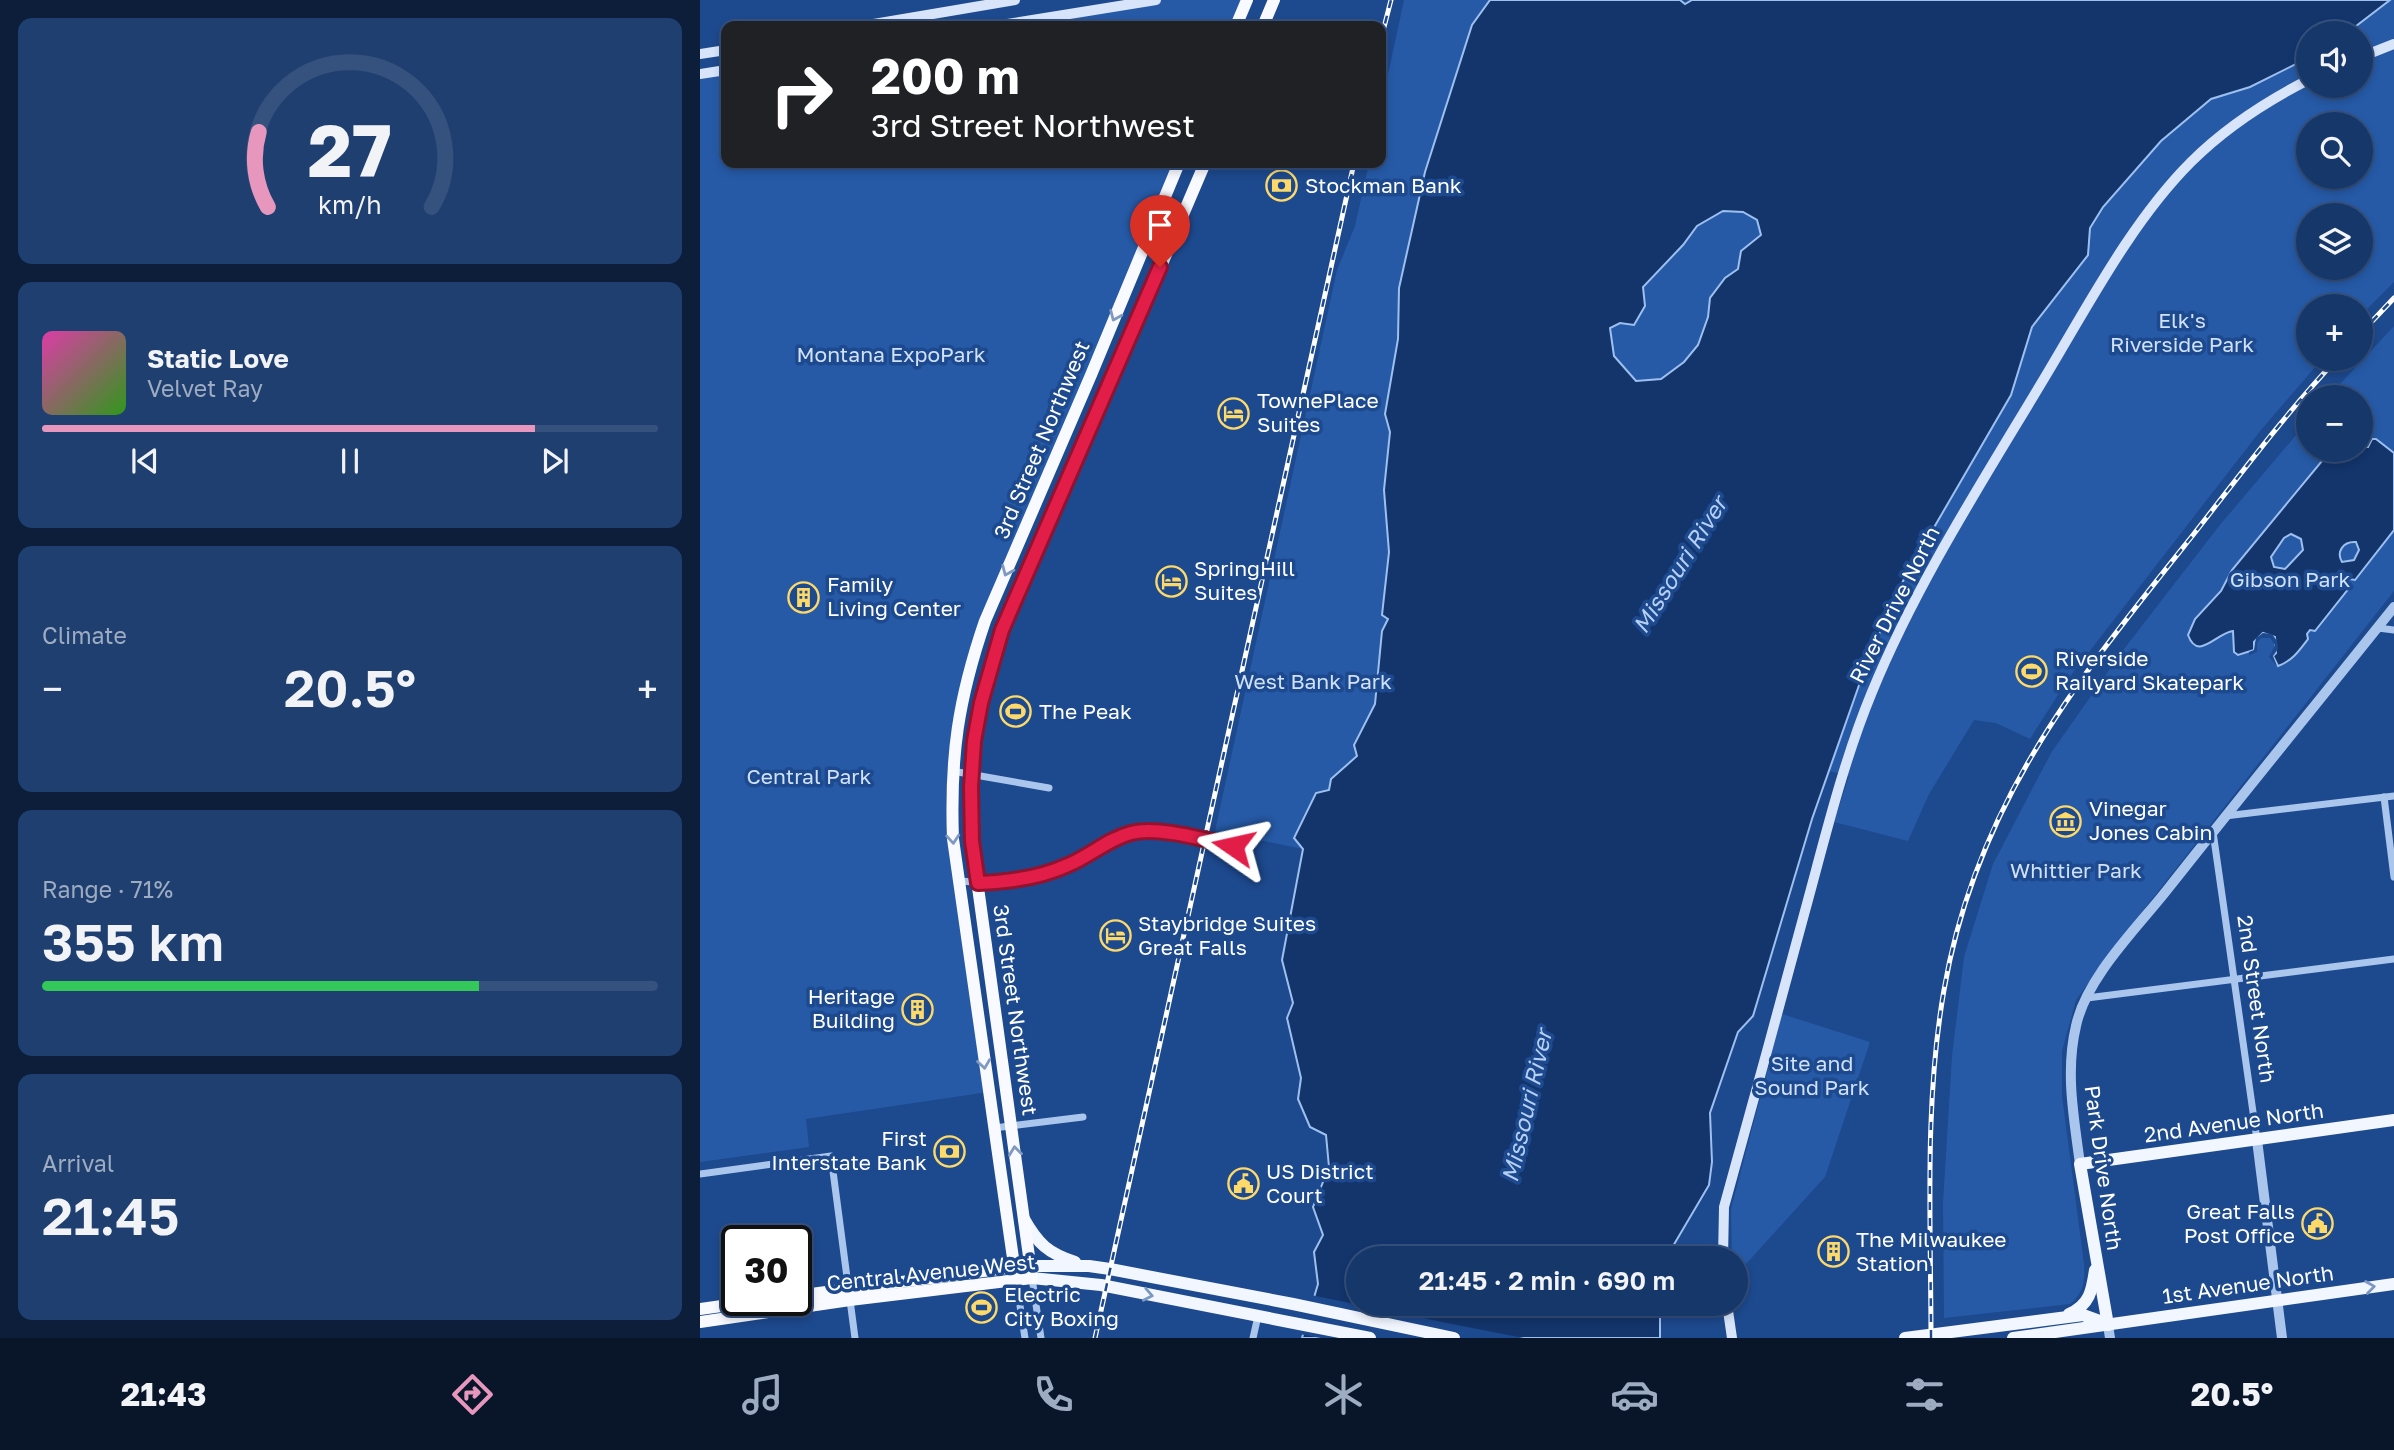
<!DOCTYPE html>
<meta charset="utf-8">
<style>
body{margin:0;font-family:"Golos Text",sans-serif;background:#1f3f70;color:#f1f3f6;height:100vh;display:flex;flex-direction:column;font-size:26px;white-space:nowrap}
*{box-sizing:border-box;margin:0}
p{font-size:23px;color:#9eacc1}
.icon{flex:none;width:38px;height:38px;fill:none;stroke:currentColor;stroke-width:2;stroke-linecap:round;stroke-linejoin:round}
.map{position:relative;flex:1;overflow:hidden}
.sheet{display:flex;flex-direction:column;gap:18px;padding:18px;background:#0c1e3a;width:700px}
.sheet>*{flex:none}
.top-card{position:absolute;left:21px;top:21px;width:665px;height:147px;border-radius:14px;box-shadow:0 4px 10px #0003,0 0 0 2px #35517e;background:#202124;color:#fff;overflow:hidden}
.fabs{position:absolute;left:1596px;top:21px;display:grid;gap:14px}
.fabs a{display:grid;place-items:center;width:77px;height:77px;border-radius:50%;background:#16376a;box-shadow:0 4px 10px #0003,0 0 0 2px #35517e;font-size:35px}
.speed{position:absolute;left:21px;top:1225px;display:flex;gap:14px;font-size:35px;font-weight:700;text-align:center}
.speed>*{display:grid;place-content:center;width:91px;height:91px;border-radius:50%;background:#16376a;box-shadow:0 4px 10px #0003,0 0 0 2px #35517e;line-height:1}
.speed .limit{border:4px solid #111;border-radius:10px;background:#fff;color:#111}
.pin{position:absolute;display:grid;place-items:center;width:60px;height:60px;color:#fff;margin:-72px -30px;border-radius:50% 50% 50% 0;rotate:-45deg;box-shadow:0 0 7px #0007}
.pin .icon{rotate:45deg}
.me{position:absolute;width:77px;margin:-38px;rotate:281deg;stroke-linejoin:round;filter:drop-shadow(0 0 5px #0008)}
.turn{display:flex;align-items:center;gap:24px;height:147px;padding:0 35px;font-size:32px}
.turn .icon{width:91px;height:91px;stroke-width:2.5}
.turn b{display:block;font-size:49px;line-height:60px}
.big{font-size:52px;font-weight:600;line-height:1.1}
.sheet .card{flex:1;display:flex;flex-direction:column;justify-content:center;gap:10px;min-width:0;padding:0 24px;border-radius:14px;background:#1f3f70}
.sheet .dial{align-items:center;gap:0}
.dial svg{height:182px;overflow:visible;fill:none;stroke:#35517e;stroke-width:7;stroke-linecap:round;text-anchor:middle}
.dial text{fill:#f1f3f6;stroke:none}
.song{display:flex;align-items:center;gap:21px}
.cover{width:84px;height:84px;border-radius:10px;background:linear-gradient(135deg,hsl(320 70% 55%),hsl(110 70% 35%))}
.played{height:7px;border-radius:4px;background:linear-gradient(90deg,#e797bd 80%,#35517e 80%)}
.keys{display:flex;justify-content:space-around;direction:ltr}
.heat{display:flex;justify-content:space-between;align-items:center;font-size:38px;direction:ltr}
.charge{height:10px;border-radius:5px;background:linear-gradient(90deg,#34c759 71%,#35517e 0)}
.trip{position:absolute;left:646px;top:1246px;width:402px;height:70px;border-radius:35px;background:#16376a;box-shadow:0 4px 10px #0003,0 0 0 2px #35517e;font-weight:600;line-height:70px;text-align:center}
.menu{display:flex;height:112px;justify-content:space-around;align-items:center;background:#09162a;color:#9eacc1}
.menu .icon{width:49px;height:49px}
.menu .selected{color:#e797bd}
.menu b{font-size:32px;color:#f1f3f6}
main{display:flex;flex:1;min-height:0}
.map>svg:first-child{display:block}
.green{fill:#265aa7;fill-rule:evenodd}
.water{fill:#13356c;stroke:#9ec0ef;stroke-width:2;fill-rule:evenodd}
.pier{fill:#1d498e}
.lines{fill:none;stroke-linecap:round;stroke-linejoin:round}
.minor{stroke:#aac6ed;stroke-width:7}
.tertiary{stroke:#aac6ed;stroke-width:10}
.secondary{stroke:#d7e4fa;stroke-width:10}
.primary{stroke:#f1f6ff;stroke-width:12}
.trunk{stroke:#f8faff;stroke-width:12}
.rail-casing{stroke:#fff;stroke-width:5}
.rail{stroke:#1d498e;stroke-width:2.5;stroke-dasharray:8;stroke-linecap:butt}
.oneway{stroke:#8099c1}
.oneway2{stroke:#7c97c1}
.route-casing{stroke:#92132f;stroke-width:18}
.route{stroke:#e11d48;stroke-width:12}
.labels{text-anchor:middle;stroke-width:7;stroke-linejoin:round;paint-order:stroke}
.poi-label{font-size:21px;fill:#fff;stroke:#1d498e;text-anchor:start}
.park-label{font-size:21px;fill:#d0e1f9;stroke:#1d498e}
.street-label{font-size:21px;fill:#fff;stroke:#1d498e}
.water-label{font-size:23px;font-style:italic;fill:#b6d0f4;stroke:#1d498e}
</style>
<main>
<section class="sheet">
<div class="card dial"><svg viewBox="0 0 100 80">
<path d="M14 69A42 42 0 1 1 86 69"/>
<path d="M14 69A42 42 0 0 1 10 36" stroke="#e797bd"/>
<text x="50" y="56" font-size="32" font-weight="700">27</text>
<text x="50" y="72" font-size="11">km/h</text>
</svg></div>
<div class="card">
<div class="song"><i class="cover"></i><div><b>Static Love</b><p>Velvet Ray</p></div></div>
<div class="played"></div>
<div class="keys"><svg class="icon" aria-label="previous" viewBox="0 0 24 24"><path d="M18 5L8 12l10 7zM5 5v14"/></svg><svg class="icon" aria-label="pause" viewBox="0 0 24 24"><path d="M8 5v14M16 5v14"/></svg><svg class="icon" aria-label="next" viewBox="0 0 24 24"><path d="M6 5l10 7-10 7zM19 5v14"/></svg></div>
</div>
<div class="card"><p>Climate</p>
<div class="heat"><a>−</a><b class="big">20.5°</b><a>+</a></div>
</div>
<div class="card"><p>Range · 71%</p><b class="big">355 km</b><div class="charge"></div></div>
<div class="card"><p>Arrival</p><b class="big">21:45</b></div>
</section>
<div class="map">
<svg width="1694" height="1338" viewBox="0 0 1694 1338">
<rect width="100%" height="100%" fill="#1d498e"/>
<g class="green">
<polygon points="456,0 547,0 536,26 295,26"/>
<polygon points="704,0 790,0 772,25 725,172 699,288 698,339 685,414 690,432 684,490 689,552 682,614 689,619 682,631 675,704 654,745 657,756 631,779 630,790 603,849 515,831 637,270 655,226 669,163 681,163 681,107"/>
<path d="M 1690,0 L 1694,0 L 1694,282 L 1661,315 L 1661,306 L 1608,306 L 1608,359 L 1622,359 L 1561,430 L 1368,679 L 1330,739 L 1296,723 L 1274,720 L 1229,794 L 1208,841 L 1134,822 L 1149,776 L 1129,771 L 1170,654 L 1204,579 L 1311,395 L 1332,327 L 1388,255 L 1390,228 L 1403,207 L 1461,141 L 1511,99 L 1550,87 L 1608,58 L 1608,86 L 1661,86 L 1661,33 L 1647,33 ZM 1608,124 L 1661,124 L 1661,177 L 1608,177 ZM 1608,215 L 1661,215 L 1661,268 L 1608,268 Z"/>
<polygon points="26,70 26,163 479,163 285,621 258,714 253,839 288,1092 106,1119 109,1147 0,1162 0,74"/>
<polygon points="1023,211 1043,212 1057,220 1061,235 1041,251 1038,269 1025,278 1010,298 1008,317 998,345 984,362 961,379 936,381 914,356 910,328 920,323 934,325 945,306 943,287 983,245 997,226"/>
<path d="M 1694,326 L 1694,591 L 1412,950 L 1376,1000 L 1362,1051 L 1362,1096 L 1384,1264 C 1385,1281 1384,1293 1370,1304 L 1244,1318 L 1243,1203 L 1252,1056 L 1264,957 L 1293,864 L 1351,753 L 1424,649 L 1519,526 L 1608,421 L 1608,450 L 1661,450 L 1661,397 L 1628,397 Z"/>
<polygon points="1082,1014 1170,1042 1125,1177 1036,1275 1036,1258 1032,1258 1031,1209"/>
</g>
<g class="water">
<path d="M 790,0 L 980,0 L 985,4 L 992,0 L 1690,0 L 1647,33 L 1608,33 L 1608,58 L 1550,87 L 1511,99 L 1461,141 L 1403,207 L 1390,228 L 1388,255 L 1332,327 L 1311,395 L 1204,579 L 1170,654 L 1112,819 L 1053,1016 L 1038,1032 L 1010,1113 L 1012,1162 L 1009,1185 L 966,1258 L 658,1258 L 658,1304 L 960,1304 L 960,1338 L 602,1338 L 618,1284 L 614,1252 L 623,1235 L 613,1207 L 629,1167 L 626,1135 L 610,1127 L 598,1099 L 601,1078 L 587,1018 L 593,1003 L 582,960 L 603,849 L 594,838 L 616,793 L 629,790 L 631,779 L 657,756 L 654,745 L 675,704 L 682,631 L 688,619 L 682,615 L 689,552 L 684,490 L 690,432 L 685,414 L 698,339 L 699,288 L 725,172 L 772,25 ZM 1023,211 L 1043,212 L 1057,220 L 1061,235 L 1041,251 L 1038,269 L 1025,278 L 1010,298 L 1008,317 L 998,345 L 984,362 L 961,379 L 936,381 L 914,356 L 910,328 L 920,323 L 934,325 L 945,306 L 943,287 L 983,245 L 997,226 Z"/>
<path d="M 1672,439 L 1676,439 L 1694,453 L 1694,530 L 1655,580 L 1650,579 L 1647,583 L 1649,588 L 1615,631 L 1610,630 L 1607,634 L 1608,639 C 1599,651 1592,661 1578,666 L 1573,656 L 1576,653 L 1575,637 L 1563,633 L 1554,642 L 1554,650 L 1538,655 L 1534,652 L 1533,631 C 1516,633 1498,662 1488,635 L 1495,619 L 1521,591 L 1532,570 L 1631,450 L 1661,450 L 1661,447 L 1668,447 ZM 1591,534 L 1601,539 L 1603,550 L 1585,569 L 1574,567 L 1571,557 L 1584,538 ZM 1656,542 L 1659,550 L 1654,560 L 1642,562 C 1636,552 1643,541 1656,542 Z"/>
</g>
<g class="pier">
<polygon points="1563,633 1572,634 1577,641 1578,649 1573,656 1577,666 1569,657 1575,645 1570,638 1561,638 1557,643 1557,652 1549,655 1549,652 1554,650 1556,638"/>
<polygon points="611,1295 752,1324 824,1338 621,1338 599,1334"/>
</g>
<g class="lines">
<g class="minor">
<polyline points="1678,628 1694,630"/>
<polyline points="252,771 349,788"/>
<polyline points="1684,797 1694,877"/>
<polyline points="1525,816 1694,796"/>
<polyline points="1513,832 1557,1140"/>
<path d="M 258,881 C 295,884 335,881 369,865 C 390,855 409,838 432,833 C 460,826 505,841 533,846"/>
<polyline points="1387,998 1694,959"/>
<polyline points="294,1128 383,1117"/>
<polyline points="0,1174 131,1156 155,1338"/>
<polyline points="332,1278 341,1338"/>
<polyline points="316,1280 325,1338"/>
<polyline points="553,1338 558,1316"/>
</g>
<g class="tertiary">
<polyline points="1557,1140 1582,1338"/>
<path d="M 1380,1164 C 1374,1118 1365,1072 1376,1026 C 1386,978 1437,928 1467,890 C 1542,795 1618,702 1694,607"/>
<polyline points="1408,1325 1410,1338"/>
</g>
<g class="secondary">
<polyline points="162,26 315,0"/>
<polyline points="295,26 456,0"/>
<polyline points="0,54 26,50"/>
<polyline points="1661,57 1694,44"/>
<polyline points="0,74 26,70"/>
<path d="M 1023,1258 L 1024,1207 C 1052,1108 1078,1010 1105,911 C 1125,838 1143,762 1172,692 C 1218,580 1286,476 1348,372 C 1390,302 1433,220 1491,162 C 1525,128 1565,102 1608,80"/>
<polyline points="1027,1304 1032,1338"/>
</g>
<g class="primary">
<path d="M 324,1219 C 338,1244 348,1253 375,1262"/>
<polyline points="329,1266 389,1266 410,1269 593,1304 754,1338"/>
<polyline points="332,1278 401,1285 670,1338"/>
<path d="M 1369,1314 C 1390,1305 1392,1290 1395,1270"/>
<polyline points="1408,1325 1380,1164 1694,1120"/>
<polyline points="1205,1338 1383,1315 1405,1323"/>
<polyline points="1313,1338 1694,1284"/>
</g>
<g class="trunk">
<polyline points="536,26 547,0"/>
<polyline points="563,26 574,0"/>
<path d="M 316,1279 L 253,839 C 250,756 258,700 285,621 L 391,375 L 479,163"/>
<polyline points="96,1296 322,1266"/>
<polyline points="0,1309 64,1300"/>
<path d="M 0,1322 L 150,1300 L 332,1278 L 272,844 C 271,796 270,749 281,702 C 303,607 351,520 390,431 C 429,342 467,252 505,163"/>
</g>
<defs>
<g id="rail">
<polyline points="681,39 691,0"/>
<polyline points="1661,333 1694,298"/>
<polyline points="395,1338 654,163"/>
<path d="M 1231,1338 C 1231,1223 1224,1104 1244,990 C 1276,803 1379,678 1493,535 C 1540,475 1585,414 1637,359"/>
</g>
</defs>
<use href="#rail" class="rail-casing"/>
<use href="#rail" class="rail"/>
</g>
<defs><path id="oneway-chevron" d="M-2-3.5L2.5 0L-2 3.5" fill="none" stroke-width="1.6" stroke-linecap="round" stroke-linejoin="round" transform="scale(1.75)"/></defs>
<g class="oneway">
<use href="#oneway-chevron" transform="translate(415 316) rotate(113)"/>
<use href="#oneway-chevron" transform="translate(307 571) rotate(113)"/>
<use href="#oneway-chevron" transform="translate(253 839) rotate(86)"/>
<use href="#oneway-chevron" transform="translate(284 1064) rotate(82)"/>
<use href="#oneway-chevron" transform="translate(315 1151) rotate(-97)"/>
</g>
<g class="oneway2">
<use href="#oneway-chevron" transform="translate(1670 1287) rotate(-8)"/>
<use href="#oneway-chevron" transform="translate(448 1295) rotate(11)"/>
</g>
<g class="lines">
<defs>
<path id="route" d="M 460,267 L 302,630 L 281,703 L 274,741 L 271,787 L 272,841 L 278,883 C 308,882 340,878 368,865 C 390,856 408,839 431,833 C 459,826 505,840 533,846"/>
</defs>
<use href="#route" class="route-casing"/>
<use href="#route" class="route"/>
</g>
<defs>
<symbol id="bank-ring" viewBox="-11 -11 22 22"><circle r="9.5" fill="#1d498e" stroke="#fdd969" stroke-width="1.5"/><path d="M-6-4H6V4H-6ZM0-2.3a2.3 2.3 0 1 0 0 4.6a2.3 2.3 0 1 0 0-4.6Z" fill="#fdd969"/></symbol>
<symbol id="hotel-ring" viewBox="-11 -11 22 22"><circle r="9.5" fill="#1d498e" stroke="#fdd969" stroke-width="1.5"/><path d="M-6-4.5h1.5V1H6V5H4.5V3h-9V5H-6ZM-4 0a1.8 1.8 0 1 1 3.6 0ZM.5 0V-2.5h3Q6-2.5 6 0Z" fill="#fdd969"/></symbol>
<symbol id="building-ring" viewBox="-11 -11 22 22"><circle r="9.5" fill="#1d498e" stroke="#fdd969" stroke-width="1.5"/><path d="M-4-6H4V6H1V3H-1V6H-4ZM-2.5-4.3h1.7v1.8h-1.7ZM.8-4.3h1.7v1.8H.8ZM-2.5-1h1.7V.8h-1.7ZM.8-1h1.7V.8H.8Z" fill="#fdd969"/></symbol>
<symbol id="stadium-ring" viewBox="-11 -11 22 22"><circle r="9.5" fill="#1d498e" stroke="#fdd969" stroke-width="1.5"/><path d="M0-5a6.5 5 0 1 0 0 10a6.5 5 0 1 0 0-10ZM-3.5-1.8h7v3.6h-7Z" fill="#fdd969"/></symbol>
<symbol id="museum-ring" viewBox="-11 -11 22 22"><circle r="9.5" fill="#1d498e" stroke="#fdd969" stroke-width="1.5"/><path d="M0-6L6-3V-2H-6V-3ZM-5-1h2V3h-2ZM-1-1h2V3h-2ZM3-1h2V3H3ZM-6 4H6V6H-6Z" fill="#fdd969"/></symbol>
<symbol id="civic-ring" viewBox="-11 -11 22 22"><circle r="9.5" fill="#1d498e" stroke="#fdd969" stroke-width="1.5"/><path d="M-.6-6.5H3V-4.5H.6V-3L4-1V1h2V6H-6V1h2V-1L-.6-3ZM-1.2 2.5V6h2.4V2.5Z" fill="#fdd969"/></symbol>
</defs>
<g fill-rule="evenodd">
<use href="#bank-ring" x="564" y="168" width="35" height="35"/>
<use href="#hotel-ring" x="516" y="396" width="35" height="35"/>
<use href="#hotel-ring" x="454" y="564" width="35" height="35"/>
<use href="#building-ring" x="86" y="580" width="35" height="35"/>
<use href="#stadium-ring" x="1314" y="654" width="35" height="35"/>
<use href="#stadium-ring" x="298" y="694" width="35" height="35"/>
<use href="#museum-ring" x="1348" y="804" width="35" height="35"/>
<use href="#hotel-ring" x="398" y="918" width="35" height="35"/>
<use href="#building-ring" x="200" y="992" width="35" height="35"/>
<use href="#bank-ring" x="232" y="1134" width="35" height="35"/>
<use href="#civic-ring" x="526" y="1166" width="35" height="35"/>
<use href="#civic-ring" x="1600" y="1206" width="35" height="35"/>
<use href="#building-ring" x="1116" y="1234" width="35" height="35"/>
<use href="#stadium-ring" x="264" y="1290" width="35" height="35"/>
</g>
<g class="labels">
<g class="poi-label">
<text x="605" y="193">Stockman Bank</text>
<text x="557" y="408">TownePlace<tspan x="557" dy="24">Suites</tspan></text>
<text x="494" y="576">SpringHill<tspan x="494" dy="24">Suites</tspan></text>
<text x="127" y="592">Family<tspan x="127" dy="24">Living Center</tspan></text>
<text x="1355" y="666">Riverside<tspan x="1355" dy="24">Railyard Skatepark</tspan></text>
<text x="339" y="719">The Peak</text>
<text x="1389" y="816">Vinegar<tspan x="1389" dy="24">Jones Cabin</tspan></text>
<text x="438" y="931">Staybridge Suites<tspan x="438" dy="24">Great Falls</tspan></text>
<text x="195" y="1004" text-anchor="end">Heritage<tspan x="195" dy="24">Building</tspan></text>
<text x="227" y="1146" text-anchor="end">First<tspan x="227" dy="24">Interstate Bank</tspan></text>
<text x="566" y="1179">US District<tspan x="566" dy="24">Court</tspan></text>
<text x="1595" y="1219" text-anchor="end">Great Falls<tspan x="1595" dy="24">Post Office</tspan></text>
<text x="1156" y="1247">The Milwaukee<tspan x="1156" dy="24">Station</tspan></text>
<text x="304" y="1302">Electric<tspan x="304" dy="24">City Boxing</tspan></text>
</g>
<g class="park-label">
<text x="1482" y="328">Elk's<tspan x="1482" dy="24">Riverside Park</tspan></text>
<text x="191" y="362">Montana ExpoPark</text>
<text x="1590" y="587">Gibson Park</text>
<text x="613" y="689">West Bank Park</text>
<text x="109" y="784">Central Park</text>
<text x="1376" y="878">Whittier Park</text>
<text x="1112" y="1071">Site and<tspan x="1112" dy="24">Sound Park</tspan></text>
</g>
<g class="street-label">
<text transform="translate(342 440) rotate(-67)" y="7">3rd Street Northwest</text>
<text transform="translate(1195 605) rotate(-63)" y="7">River Drive North</text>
<text transform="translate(1556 999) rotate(82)" y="7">2nd Street North</text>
<text transform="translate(315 1010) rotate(82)" y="7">3rd Street Northwest</text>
<text transform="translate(1534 1123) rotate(-8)" y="7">2nd Avenue North</text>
<text transform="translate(1403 1168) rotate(82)" y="7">Park Drive North</text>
<text transform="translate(231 1273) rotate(-6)" y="7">Central Avenue West</text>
<text transform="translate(1548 1285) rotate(-8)" y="7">1st Avenue North</text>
</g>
<g class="water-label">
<text transform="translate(980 565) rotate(-58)" y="8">Missouri River</text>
<text transform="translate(827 1106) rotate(-77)" y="8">Missouri River</text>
</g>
</g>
</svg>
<div class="fabs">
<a><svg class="icon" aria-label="sound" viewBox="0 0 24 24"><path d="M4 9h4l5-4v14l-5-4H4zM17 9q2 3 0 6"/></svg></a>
<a><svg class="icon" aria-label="search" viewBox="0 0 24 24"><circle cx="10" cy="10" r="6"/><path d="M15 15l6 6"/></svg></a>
<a><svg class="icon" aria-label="layers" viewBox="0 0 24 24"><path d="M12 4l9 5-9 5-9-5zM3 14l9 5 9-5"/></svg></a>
<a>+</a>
<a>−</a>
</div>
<div class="speed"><div class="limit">30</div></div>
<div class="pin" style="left:460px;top:267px;background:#d93025"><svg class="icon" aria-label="arrive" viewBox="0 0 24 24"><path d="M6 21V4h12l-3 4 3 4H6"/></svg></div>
<svg class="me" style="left:533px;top:846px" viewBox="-20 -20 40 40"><path d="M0-17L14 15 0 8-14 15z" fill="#e11d48" stroke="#fff" stroke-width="4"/></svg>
<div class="trip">21:45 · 2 min · 690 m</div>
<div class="top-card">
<div class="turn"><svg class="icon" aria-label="right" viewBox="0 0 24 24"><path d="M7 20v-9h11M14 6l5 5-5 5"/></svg><div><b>200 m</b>3rd Street Northwest</div></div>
</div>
</div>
</main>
<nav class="menu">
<b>21:43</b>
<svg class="icon selected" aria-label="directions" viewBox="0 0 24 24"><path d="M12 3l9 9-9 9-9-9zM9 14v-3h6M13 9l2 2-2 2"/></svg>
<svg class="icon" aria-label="music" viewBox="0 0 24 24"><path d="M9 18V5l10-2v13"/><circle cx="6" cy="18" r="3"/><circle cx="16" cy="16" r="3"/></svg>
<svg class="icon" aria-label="phone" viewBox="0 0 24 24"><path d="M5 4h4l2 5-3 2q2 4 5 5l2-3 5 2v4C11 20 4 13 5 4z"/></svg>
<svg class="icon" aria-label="climate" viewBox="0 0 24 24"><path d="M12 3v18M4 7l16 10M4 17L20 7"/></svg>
<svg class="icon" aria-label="car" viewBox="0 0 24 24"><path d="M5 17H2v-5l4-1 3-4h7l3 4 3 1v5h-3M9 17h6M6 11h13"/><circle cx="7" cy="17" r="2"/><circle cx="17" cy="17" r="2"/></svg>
<svg class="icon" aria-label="filters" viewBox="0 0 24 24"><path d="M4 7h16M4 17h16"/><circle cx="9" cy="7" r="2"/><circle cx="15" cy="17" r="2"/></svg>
<b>20.5°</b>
</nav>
